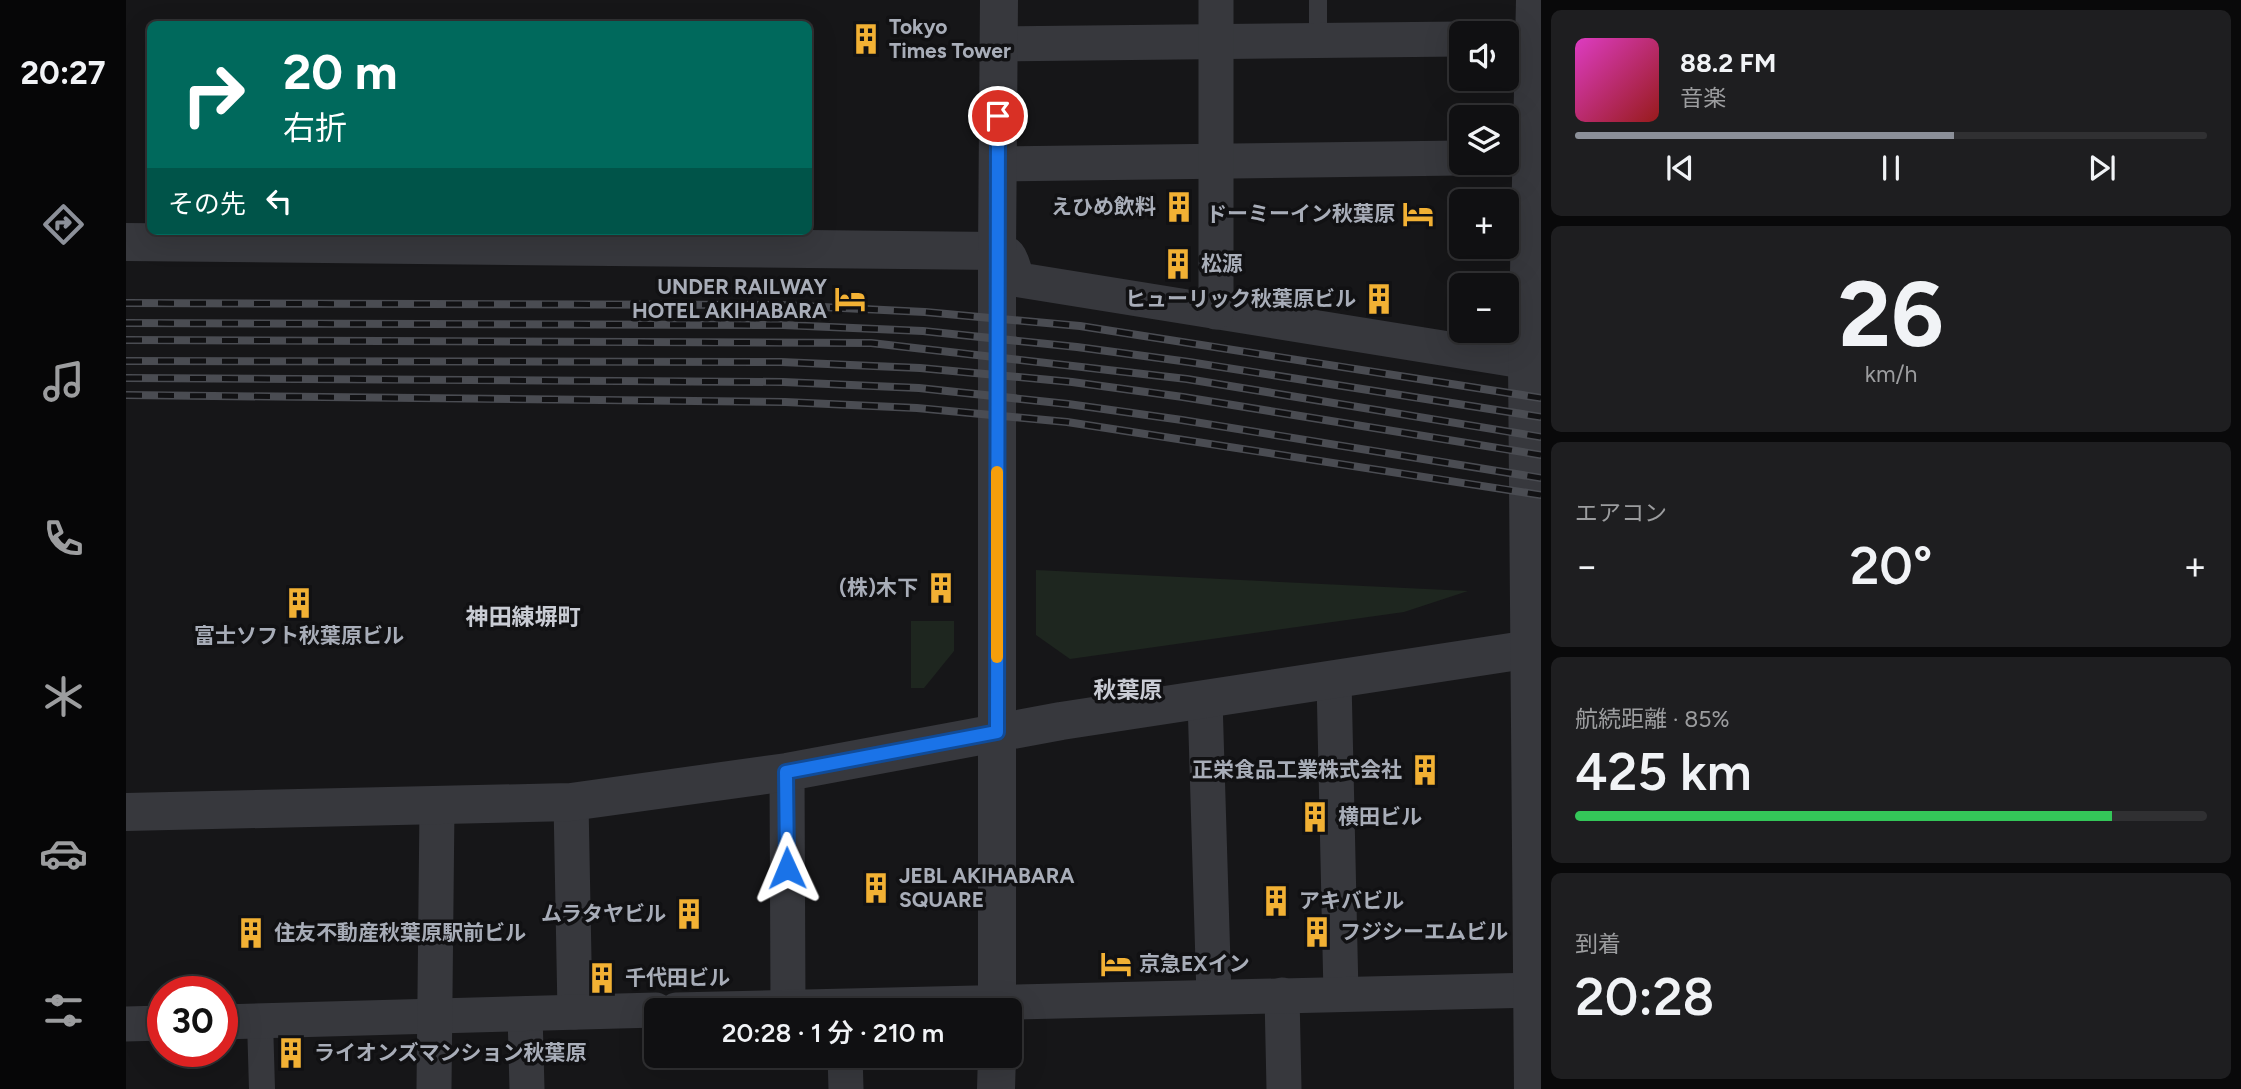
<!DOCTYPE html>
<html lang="ja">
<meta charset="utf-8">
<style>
body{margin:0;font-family:Figtree,"Noto Sans JP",sans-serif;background:#1e1e20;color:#f1f3f6;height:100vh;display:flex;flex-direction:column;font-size:26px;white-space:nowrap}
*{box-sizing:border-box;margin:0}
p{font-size:23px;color:#9c9d9f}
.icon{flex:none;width:38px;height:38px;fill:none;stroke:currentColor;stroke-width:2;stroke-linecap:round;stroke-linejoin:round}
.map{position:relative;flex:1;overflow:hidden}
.drawer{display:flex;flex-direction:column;gap:10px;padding:10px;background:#09090a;width:700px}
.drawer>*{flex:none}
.banner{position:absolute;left:21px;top:21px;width:665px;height:214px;border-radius:10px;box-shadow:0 7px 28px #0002,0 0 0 2px #303032;background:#00695c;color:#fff;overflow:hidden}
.tools{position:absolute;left:1323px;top:21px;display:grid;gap:14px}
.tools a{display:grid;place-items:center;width:70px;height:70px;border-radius:10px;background:#101012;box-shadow:0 7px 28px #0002,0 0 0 2px #303032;font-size:35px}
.speed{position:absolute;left:21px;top:976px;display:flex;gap:14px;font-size:35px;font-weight:700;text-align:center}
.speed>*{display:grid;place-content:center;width:91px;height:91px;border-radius:50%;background:#101012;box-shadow:0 7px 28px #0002,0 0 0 2px #303032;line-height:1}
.speed .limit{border:10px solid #d22;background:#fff;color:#111}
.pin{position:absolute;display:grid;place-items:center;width:60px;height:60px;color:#fff;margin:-30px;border:4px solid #fff;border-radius:50%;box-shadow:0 2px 7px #0007}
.me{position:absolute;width:77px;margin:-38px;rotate:359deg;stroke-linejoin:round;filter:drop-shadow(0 0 5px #0008)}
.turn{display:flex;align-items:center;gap:24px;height:147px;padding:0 21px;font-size:32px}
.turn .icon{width:91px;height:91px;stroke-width:2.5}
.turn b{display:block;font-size:49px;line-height:60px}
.then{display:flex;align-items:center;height:66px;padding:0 21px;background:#0003;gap:14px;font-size:26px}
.big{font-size:52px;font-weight:600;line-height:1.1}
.drawer .tile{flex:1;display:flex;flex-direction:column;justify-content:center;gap:10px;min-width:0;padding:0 24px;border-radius:10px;background:#1e1e20}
.drawer .dial{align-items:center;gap:0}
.dial b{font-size:91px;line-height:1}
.song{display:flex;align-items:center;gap:21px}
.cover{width:84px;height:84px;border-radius:10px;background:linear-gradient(135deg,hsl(310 70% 55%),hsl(0 70% 35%))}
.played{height:7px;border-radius:4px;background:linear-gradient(90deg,#8c9099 60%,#303032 60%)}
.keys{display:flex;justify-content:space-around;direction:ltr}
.heat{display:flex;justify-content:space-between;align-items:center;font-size:38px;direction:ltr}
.charge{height:10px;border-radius:5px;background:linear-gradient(90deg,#34c759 85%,#303032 0)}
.trip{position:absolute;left:518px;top:998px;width:378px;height:70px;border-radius:10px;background:#101012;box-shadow:0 7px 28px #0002,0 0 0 2px #303032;font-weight:600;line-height:70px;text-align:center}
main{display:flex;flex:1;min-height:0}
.menu{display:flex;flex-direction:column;width:126px;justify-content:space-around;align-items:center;background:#060607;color:#9c9d9f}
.menu .icon{width:49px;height:49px}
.menu .current{color:#8c9099}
.menu b{font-size:32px;color:#f1f3f6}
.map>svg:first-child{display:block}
.green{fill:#1e261f}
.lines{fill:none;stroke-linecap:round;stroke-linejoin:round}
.service{stroke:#37383d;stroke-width:18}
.pedestrian{stroke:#37383d;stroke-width:26}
.minor{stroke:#37383d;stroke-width:35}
.tertiary{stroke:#37383d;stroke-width:38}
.rail-casing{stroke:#4a4c52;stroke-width:8}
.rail{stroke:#111113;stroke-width:5;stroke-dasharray:16;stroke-linecap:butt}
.route-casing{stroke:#114b97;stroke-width:18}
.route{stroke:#1a73e8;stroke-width:12}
.slow{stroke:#f59e0b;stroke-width:12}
.labels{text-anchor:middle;stroke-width:7;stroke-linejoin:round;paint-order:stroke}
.poi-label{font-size:21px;font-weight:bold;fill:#a8adb8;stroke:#111113;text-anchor:start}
.neighbourhood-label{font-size:23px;font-weight:bold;fill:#c9ccd4;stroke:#111113}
</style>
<main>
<nav class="menu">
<b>20:27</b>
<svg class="icon current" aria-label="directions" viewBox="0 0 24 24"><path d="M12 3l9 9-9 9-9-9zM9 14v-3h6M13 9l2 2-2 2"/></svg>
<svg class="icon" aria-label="music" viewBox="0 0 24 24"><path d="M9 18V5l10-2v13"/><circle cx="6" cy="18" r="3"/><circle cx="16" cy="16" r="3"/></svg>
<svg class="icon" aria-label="phone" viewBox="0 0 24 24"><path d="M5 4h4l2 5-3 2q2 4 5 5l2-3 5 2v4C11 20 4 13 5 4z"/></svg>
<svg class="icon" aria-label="climate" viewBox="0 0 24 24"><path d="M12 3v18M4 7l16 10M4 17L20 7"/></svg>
<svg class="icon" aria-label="car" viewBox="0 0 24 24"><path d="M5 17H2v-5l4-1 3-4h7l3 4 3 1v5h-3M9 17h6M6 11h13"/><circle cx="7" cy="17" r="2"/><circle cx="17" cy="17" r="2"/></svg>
<svg class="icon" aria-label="filters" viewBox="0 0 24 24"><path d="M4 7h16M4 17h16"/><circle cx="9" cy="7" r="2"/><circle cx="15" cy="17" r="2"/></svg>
</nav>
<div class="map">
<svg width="1415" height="1089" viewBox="0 0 1415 1089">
<rect width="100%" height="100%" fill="#161618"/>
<g class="green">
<polygon points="910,570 1342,591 1278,612 944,659 910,635"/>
<polygon points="785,621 828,621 828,651 798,688 785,688"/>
</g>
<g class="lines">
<polyline class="service" points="1192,0 1192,40"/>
<polyline class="pedestrian" points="134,1021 136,1089"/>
<g class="minor">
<polyline points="1381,39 1408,39"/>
<polyline points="873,44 1335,39"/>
<polyline points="872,164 1335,158"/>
<path d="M 871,251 C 889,251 884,269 894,280 L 1415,364"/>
<polyline points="1090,312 1090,0"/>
<polyline points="1208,680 1215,994"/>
<polyline points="1079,700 1088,996"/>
<polyline points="661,772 662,1007"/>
<polyline points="445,802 449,1012"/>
<polyline points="1156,995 1158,1089"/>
<polyline points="550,1010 1407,990"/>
<polyline points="399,1014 401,1089"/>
<polyline points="96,1022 530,1010"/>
<polyline points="0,1024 37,1023"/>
<polyline points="719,1055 720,1089"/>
<polyline points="308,1089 311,806"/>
</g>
<g class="tertiary">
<polyline points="0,242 871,251"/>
<polyline points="0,812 445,802 661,772 935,721 1405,649"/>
<polyline points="871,1010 871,251 873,0"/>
<polyline points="870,1089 871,1055"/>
<polyline points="1407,1089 1401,362 1409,0"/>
</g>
<defs>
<g id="rail">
<polyline points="0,303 655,305 799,312 954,326 1415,398"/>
<polyline points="0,323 657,325 797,331 951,347 1063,362 1415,417"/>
<polyline points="0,340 745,343 1061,379 1415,437"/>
<polyline points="0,361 655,362 794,368 946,382 1057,397 1415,455"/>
<polyline points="0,378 657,382 793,388 942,404 1056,420 1415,478"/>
<polyline points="0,395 659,402 791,408 941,422 1415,495"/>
</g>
</defs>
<use href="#rail" class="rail-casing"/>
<use href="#rail" class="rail"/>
</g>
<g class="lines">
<defs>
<polyline id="route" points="661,868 660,772 871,732 872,116"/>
</defs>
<use href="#route" class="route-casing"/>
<use href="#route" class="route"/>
<polyline class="slow" points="871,472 871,657"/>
</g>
<defs>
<symbol id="building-bare" viewBox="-9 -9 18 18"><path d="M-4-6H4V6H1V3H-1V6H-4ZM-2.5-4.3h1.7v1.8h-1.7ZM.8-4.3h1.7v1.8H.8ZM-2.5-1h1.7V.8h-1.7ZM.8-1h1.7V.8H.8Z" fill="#f2b134" stroke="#111113" stroke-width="2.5" paint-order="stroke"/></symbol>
<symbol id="hotel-bare" viewBox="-9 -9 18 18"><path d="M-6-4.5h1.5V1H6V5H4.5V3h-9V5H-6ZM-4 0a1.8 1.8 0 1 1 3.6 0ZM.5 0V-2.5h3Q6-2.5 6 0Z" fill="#f2b134" stroke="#111113" stroke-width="2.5" paint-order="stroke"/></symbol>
</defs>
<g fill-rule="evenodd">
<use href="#building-bare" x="718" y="17" width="44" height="44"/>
<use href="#building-bare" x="1031" y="185" width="44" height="44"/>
<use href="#hotel-bare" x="1270" y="192" width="44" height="44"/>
<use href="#building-bare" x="1030" y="242" width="44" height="44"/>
<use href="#hotel-bare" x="702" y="277" width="44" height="44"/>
<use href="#building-bare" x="1231" y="277" width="44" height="44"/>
<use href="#building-bare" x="793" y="566" width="44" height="44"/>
<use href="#building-bare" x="151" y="581" width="44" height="44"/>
<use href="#building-bare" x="1277" y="748" width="44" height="44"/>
<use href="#building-bare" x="1167" y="795" width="44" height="44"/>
<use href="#building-bare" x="728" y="866" width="44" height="44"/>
<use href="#building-bare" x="1128" y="879" width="44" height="44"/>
<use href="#building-bare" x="541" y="892" width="44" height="44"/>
<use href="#building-bare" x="1169" y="910" width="44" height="44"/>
<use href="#building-bare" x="103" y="911" width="44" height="44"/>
<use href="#hotel-bare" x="968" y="942" width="44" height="44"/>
<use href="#building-bare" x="454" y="956" width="44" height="44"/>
<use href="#building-bare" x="143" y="1031" width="44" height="44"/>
</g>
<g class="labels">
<g class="poi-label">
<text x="763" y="34">Tokyo<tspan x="763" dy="24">Times Tower</tspan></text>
<text x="1030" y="214" text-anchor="end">えひめ飲料</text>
<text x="1269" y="221" text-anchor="end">ドーミーイン秋葉原</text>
<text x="1075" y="271">松源</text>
<text x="701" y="294" text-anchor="end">UNDER RAILWAY<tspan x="701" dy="24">HOTEL AKIHABARA</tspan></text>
<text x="1230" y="306" text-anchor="end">ヒューリック秋葉原ビル</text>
<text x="792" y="595" text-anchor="end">(株)木下</text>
<text x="173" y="643" text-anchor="middle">富士ソフト秋葉原ビル</text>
<text x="1276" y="777" text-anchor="end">正栄食品工業株式会社</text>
<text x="1212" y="824">横田ビル</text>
<text x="773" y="883">JEBL AKIHABARA<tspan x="773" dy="24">SQUARE</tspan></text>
<text x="1173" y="908">アキバビル</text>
<text x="540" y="921" text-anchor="end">ムラタヤビル</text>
<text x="1214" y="939">フジシーエムビル</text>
<text x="148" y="940">住友不動産秋葉原駅前ビル</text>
<text x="1013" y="971">京急EXイン</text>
<text x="499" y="985">千代田ビル</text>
<text x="188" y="1060">ライオンズマンション秋葉原</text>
</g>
<g class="neighbourhood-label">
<text x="397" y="625">神田練塀町</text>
<text x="1002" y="698">秋葉原</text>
</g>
</g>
</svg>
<div class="tools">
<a><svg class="icon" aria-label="sound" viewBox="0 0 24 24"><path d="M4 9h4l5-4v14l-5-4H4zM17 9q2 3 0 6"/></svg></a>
<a><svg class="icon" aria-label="layers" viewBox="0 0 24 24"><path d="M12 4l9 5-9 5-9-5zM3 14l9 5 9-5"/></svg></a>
<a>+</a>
<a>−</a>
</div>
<div class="speed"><div class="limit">30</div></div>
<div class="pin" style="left:872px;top:116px;background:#d93025"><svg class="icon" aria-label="arrive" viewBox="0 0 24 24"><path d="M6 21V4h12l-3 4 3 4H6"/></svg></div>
<svg class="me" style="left:661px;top:868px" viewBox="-20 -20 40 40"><path d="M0-17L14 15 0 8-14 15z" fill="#1a73e8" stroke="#fff" stroke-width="4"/></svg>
<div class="trip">20:28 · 1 分 · 210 m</div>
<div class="banner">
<div class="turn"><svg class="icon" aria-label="right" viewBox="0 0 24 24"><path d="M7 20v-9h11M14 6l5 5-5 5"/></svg><div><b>20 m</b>右折</div></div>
<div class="then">その先<svg class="icon" aria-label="left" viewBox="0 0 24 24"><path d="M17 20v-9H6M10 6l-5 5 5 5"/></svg></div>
</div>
</div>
<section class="drawer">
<div class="tile">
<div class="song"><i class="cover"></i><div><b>88.2 FM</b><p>音楽</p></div></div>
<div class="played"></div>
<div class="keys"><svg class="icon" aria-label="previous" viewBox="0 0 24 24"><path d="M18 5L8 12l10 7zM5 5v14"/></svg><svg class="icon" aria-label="pause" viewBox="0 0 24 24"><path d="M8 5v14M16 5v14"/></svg><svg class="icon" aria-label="next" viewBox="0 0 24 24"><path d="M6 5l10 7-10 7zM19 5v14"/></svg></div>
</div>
<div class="tile dial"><b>26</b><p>km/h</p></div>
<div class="tile"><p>エアコン</p>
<div class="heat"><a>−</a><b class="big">20°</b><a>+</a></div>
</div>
<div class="tile"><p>航続距離 · 85%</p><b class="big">425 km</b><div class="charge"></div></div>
<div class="tile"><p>到着</p><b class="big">20:28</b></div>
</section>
</main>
